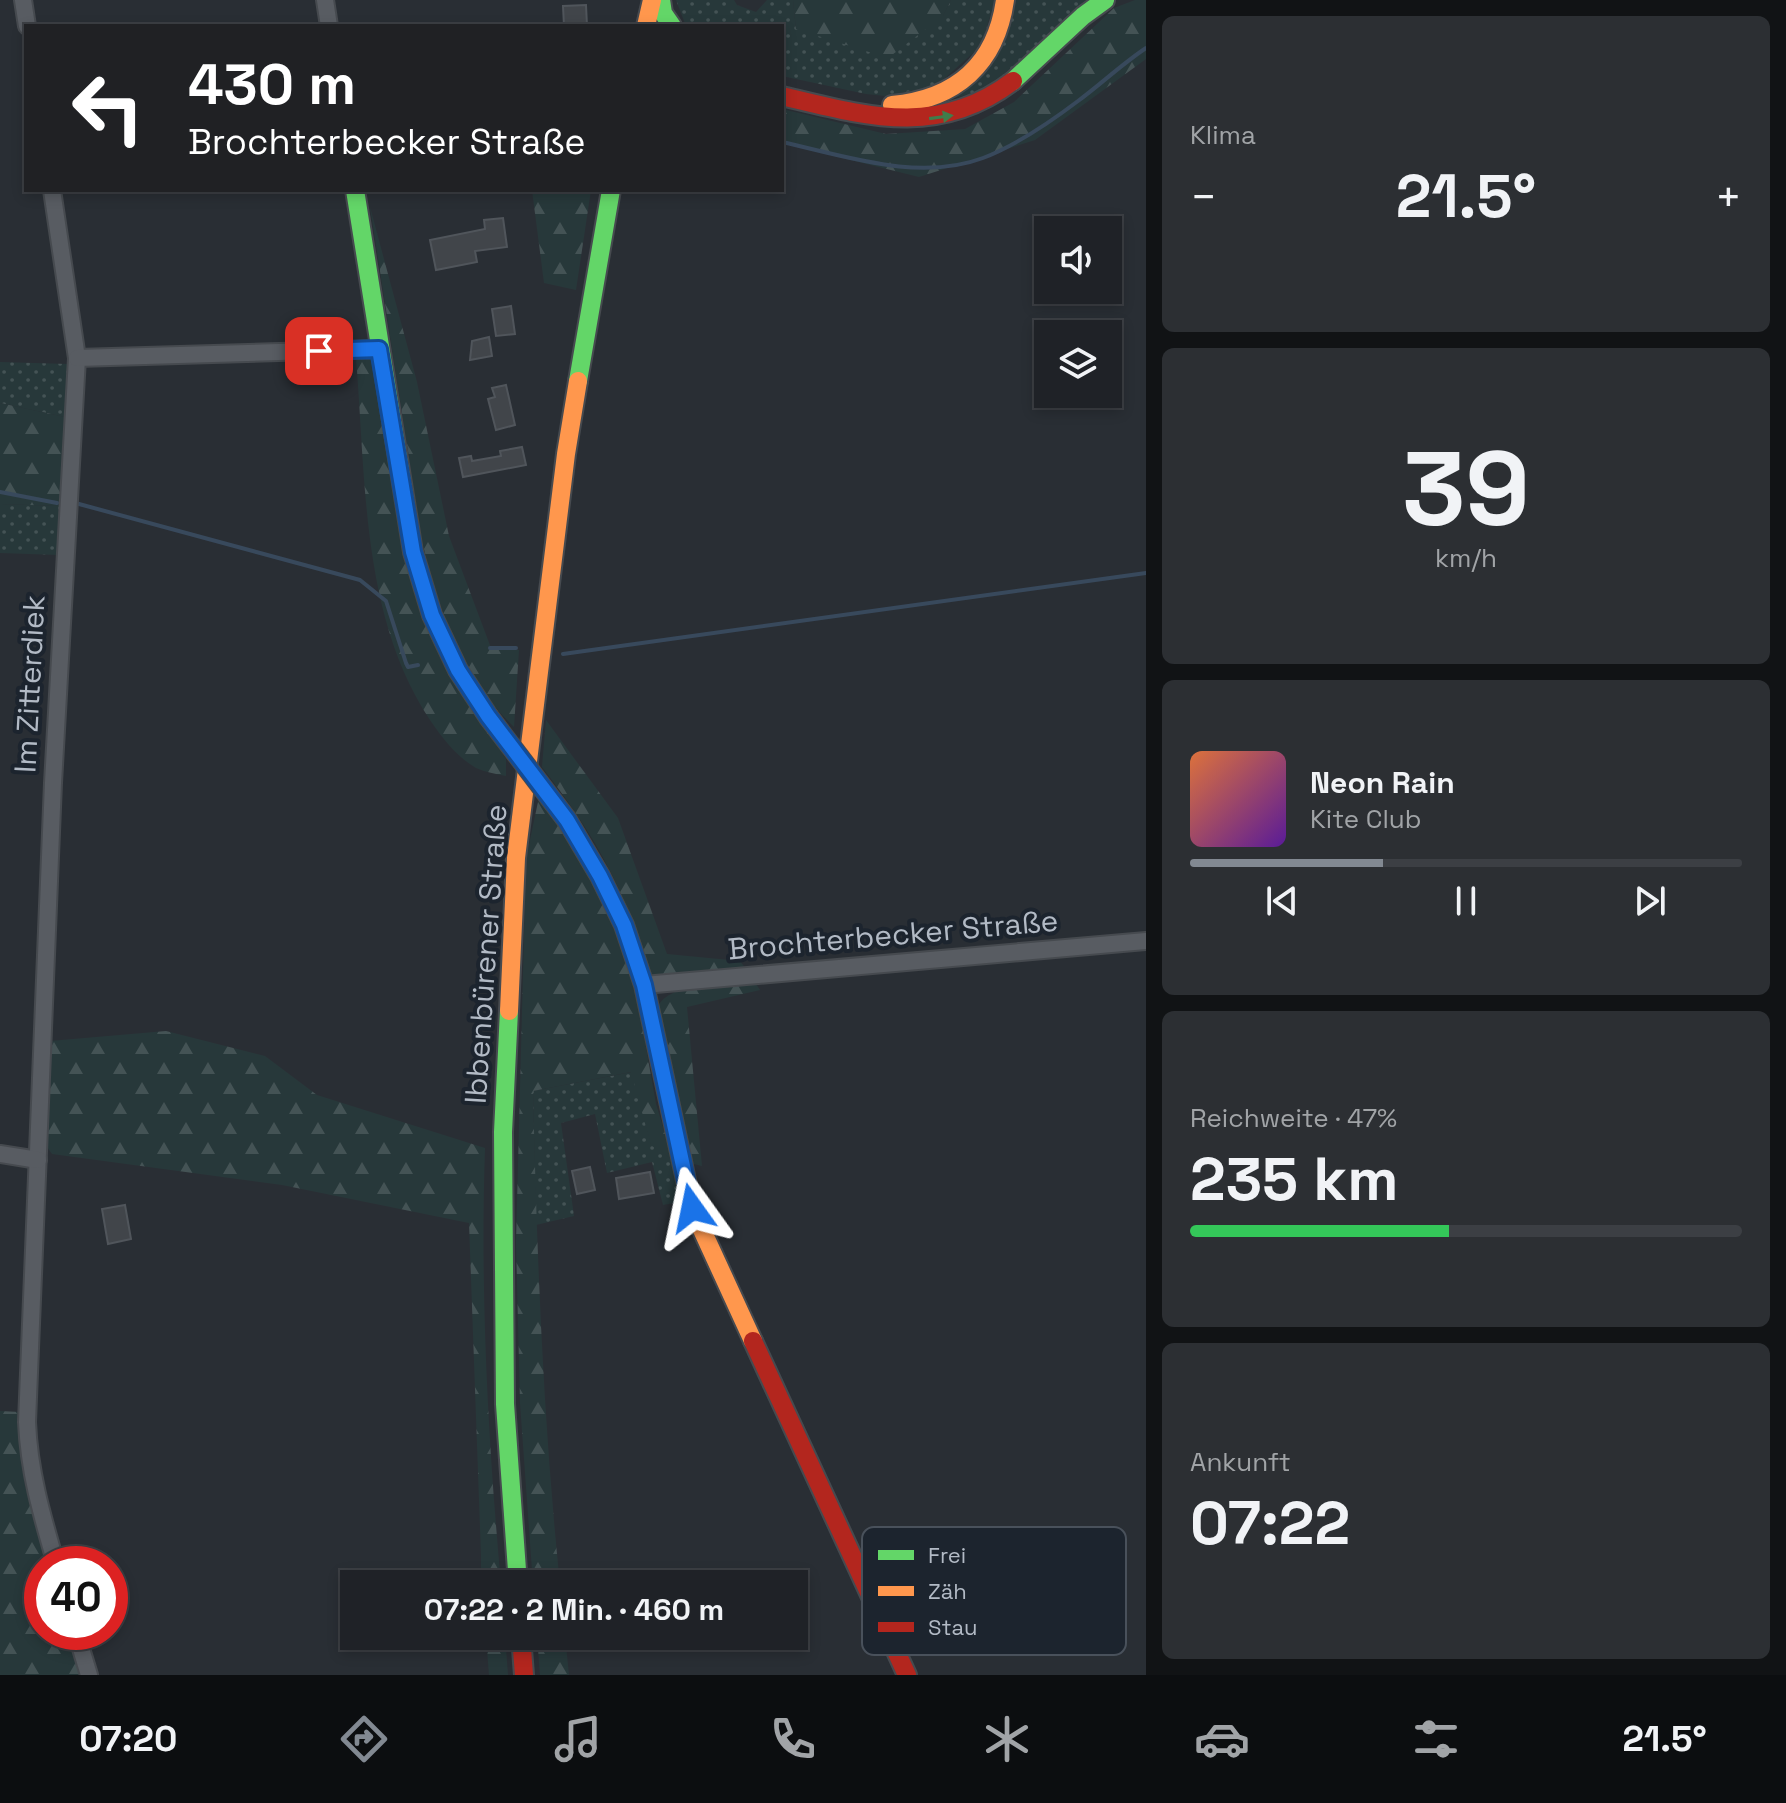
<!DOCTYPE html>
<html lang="de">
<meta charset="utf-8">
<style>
body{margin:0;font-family:"Space Grotesk",sans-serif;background:#2c2f33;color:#f1f3f6;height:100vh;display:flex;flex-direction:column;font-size:30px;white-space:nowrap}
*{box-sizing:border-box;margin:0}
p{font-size:26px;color:#a1a4a7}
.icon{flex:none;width:44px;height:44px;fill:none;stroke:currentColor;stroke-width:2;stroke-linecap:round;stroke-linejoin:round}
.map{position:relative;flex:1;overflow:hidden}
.sheet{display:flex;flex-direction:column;gap:16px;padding:16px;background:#111315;width:640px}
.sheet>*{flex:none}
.top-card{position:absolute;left:24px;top:24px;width:760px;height:168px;border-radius:0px;box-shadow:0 4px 12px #0003,0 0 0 2px #3c3f44;background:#202124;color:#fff;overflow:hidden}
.buttons{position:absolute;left:1034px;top:216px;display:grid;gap:16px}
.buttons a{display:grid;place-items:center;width:88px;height:88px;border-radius:0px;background:#1f2227;box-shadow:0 4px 12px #0003,0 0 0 2px #3c3f44;font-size:40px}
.speed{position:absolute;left:24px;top:1546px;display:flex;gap:16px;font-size:40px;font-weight:700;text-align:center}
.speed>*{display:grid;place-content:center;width:104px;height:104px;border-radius:50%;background:#1f2227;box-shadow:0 4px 12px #0003,0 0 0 2px #3c3f44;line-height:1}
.speed .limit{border:12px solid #d22;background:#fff;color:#111}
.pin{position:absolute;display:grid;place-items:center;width:68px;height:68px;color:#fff;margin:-34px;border-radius:16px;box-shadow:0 4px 12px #0006}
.me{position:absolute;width:88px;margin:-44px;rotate:348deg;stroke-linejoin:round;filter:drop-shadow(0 0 6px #0008)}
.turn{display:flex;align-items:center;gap:28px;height:168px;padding:0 32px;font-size:36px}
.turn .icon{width:104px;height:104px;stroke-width:2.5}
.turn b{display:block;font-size:56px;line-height:68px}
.big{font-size:60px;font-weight:700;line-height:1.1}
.sheet .widget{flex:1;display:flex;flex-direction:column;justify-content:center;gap:12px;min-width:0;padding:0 28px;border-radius:12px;background:#2c2f33}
.sheet .dial{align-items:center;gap:0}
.dial b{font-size:104px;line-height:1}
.song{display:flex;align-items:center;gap:24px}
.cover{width:96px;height:96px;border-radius:12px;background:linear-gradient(135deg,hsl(20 70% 55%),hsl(270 70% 35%))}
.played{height:8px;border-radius:4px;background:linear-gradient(90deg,#828992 35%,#3c3f44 35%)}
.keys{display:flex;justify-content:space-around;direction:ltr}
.heat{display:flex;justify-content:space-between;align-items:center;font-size:44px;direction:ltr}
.charge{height:12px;border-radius:6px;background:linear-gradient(90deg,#34c759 47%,#3c3f44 0)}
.trip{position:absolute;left:340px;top:1570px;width:468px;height:80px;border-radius:0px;background:#1f2227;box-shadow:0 4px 12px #0003,0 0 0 2px #3c3f44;font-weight:700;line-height:80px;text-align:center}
.dock{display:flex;height:128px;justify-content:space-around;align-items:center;background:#0c0e10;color:#a1a4a7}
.dock .icon{width:56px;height:56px}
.dock .active{color:#828992}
.dock b{font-size:36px;color:#f1f3f6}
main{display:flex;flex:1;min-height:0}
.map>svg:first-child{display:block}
.grass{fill:url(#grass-dots)}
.forest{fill:url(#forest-firs)}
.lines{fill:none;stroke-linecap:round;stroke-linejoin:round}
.stream{stroke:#38495c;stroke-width:4}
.building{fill:#41454a;stroke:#50555b;stroke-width:2}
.street-casing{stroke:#464a4f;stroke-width:20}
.fast-casing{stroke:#464a4f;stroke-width:22}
.slow-casing{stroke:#464a4f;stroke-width:22}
.jam-casing{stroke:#464a4f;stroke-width:22}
.street{stroke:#585c62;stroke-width:16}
.fast{stroke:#63d668;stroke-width:18}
.slow{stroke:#ff974d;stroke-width:18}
.jam{stroke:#b3261e;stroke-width:18}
.fast-bridge-casing{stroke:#464a4f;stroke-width:22;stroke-linecap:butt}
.fast-bridge{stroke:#63d668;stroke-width:18}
.oneway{fill:#407d4b}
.route-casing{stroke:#114b97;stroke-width:20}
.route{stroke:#1a73e8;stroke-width:14}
.labels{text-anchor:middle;stroke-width:8;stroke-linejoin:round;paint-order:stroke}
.street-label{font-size:30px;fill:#b2bac5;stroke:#1c242e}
.key{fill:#1c242e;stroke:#49515b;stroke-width:2}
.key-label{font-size:22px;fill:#b2bac5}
</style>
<main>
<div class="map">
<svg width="1146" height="1675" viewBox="0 0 1146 1675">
<defs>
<pattern id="grass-dots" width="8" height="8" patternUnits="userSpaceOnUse" patternTransform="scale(2)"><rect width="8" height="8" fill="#27383a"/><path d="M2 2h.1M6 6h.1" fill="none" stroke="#445355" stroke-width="1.8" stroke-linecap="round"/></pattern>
<pattern id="forest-firs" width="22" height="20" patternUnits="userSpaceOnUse" patternTransform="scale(2)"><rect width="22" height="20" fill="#27383a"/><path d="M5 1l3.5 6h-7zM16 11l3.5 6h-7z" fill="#445355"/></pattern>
</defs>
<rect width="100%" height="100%" fill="#292e34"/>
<g class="grass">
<polygon points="676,0 734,0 737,5 756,12 767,0 793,0 796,29 943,16 951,0 995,0 981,46 936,86 885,96 866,94 782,76 782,26 686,26"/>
<polygon points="1011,0 1092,0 1000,86 940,102"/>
<polygon points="0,362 68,364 65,417 0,403"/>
<polygon points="0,504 60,506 58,555 0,553"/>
<polygon points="632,1072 651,1144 673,1160 685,1201 663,1205 652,1162 607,1173 595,1114 561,1123 574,1216 536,1225 533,1091"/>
</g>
<g class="forest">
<polygon points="793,0 951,0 943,16 888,58 796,29"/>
<polygon points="1135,0 1146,0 1146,59 1035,140 919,177 782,143 782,109 886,134 965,129 1014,102 1114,8"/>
<polygon points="532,190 591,190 576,290 544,283"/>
<path d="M 370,207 L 417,382 L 449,536 L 491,648 L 519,650 L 514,727 C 501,714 488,700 478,685 C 450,642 434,590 422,541 Z"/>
<path d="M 356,358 L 371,359 L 410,573 L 489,733 L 506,759 L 506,776 C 496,774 485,772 476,768 C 456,756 443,739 430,720 C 361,616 366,479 356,358 Z"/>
<polygon points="0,403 65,417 60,506 0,504"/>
<path d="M 546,720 L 618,818 L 667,954 L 740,961 L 746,969 L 654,978 C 638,952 632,920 620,892 C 600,846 573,807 542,767 Z"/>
<path d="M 539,797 L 560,824 L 604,901 L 636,991 L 656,1104 L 673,1160 L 651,1145 L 631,1072 L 533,1091 C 537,1256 543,1420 560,1584 L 533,1584 L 520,1403 L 516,1242 L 526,859 Z"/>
<path d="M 754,981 L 760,990 L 687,1007 L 702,1166 L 690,1163 L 658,1007 C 668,982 729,984 754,981 Z"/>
<path d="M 166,1031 L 265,1056 L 317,1095 L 485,1148 C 480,1293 488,1440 501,1584 L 481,1584 L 481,1555 L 469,1223 L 282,1185 L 52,1154 L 45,1144 L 50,1041 Z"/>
<polygon points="0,1411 20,1412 20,1453 25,1485 48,1564 42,1564 42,1632 68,1632 81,1675 0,1675"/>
<polygon points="486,1636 505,1636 508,1675 489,1675"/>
<polygon points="537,1636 565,1636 569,1675 540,1675"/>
</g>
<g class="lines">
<g class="stream">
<path d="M 782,142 C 845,156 919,182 983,158 C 1017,145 1049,123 1078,101 C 1101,84 1122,64 1146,48"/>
<polyline points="0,492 57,503"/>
<polyline points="79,504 360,580 386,601 406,663 408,667 418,665"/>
<polyline points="490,648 516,648"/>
<polyline points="563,654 1146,573"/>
</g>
</g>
<g class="building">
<polygon points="586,5 587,26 564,26 563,6"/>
<polygon points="503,218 507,247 475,251 477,262 436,270 430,240 485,229 484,220"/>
<polygon points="511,306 515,334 496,336 492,309"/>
<polygon points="489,337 492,356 470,360 472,341"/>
<polygon points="506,385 515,425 496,430 488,399 495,397 492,388"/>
<polygon points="522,447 526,465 463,477 459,458 471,456 472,461 501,456 500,451"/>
<polygon points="590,1167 595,1190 577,1194 572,1171"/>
<polygon points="650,1172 654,1193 619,1199 616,1178"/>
<polygon points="125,1205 131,1239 108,1244 102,1209"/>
</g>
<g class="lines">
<defs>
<g id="street">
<polyline points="23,0 27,26"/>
<polyline points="325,0 329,26"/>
<path d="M 52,190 L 77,358 L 53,783 L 27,1422 C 29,1472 42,1516 56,1564"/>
<polyline points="77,358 379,349"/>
<polyline points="644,985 1146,941"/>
<polyline points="0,1154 38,1160"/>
<polyline points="76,1632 89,1675"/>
</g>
<g id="fast">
<polyline points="661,0 663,13 672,26"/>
<polyline points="1013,81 1083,16 1105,0"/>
<polyline points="355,190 413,552 432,615 458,670 488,716"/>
<polyline points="578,381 611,190"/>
<polyline points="509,1011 503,1132 505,1404 518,1584"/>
</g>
<g id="slow">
<polyline points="646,26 652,0"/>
<path d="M 892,105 C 956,99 996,64 1005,0"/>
<polyline points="567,820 600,876 624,925 644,985 692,1208 753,1341"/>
<polyline points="509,1011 516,858 566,454 578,381"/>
</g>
<g id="jam">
<path d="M 782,96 C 866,116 938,138 1013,81"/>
<polyline points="753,1341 907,1675"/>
<polyline points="521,1636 524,1675"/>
</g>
</defs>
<use href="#street" class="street-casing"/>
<use href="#fast" class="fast-casing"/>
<use href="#slow" class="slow-casing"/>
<use href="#jam" class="jam-casing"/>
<use href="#street" class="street"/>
<use href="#fast" class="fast"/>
<use href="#slow" class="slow"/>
<use href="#jam" class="jam"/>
<defs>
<polyline id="fast-bridge" points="488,716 567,820"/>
</defs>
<use href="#fast-bridge" class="fast-bridge-casing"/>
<use href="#fast-bridge" class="fast-bridge"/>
</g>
<defs><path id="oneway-solid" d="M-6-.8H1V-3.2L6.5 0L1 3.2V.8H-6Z" transform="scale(2)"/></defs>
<use class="oneway" href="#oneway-solid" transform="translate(941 117) rotate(-8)"/>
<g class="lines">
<defs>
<polyline id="route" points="319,351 379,349 413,552 432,615 458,670 488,716 567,820 600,876 624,925 644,985 692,1208"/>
</defs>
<use href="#route" class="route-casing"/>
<use href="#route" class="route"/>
</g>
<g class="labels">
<g class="street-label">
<text transform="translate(30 684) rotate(-87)" y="10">Im Zitterdiek</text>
<text transform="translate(893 935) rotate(-5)" y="10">Brochterbecker Straße</text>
<text transform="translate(486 954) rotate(-86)" y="10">Ibbenbürener Straße</text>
</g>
</g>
<rect x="862" y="1527" width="264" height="128" rx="12" class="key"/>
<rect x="878" y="1550" width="36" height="10" fill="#63d668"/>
<rect x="878" y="1586" width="36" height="10" fill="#ff974d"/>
<rect x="878" y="1622" width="36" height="10" fill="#b3261e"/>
<g class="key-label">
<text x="928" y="1563">Frei</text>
<text x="928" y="1599">Zäh</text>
<text x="928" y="1635">Stau</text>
</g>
</svg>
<div class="buttons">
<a><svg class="icon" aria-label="sound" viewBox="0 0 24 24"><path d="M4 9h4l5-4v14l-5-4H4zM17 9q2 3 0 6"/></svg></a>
<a><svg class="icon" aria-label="layers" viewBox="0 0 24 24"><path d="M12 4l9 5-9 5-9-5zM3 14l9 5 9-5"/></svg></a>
</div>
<div class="speed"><div class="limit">40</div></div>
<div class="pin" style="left:319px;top:351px;background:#d93025"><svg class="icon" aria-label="arrive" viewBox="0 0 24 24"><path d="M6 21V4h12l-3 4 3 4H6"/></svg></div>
<svg class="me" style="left:692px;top:1208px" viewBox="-20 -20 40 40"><path d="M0-17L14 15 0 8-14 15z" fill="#1a73e8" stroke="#fff" stroke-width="4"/></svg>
<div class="trip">07:22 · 2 Min. · 460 m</div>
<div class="top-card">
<div class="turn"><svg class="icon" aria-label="left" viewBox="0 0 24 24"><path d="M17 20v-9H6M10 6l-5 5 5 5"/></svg><div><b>430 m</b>Brochterbecker Straße</div></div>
</div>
</div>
<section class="sheet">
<div class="widget"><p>Klima</p>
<div class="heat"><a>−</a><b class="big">21.5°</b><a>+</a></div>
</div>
<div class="widget dial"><b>39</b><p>km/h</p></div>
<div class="widget">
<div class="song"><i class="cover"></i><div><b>Neon Rain</b><p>Kite Club</p></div></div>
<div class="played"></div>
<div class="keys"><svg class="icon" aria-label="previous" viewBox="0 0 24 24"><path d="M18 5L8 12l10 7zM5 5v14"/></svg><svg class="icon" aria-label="pause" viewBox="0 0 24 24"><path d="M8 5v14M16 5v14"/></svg><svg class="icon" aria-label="next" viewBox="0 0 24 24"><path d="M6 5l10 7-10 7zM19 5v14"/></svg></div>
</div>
<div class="widget"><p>Reichweite · 47%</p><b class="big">235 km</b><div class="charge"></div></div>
<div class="widget"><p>Ankunft</p><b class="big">07:22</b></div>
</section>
</main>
<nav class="dock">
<b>07:20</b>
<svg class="icon active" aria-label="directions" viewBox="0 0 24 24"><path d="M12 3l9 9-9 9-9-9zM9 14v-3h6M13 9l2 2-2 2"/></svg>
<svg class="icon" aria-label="music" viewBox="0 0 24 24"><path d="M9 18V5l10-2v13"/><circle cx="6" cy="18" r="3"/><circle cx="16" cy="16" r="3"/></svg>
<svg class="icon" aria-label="phone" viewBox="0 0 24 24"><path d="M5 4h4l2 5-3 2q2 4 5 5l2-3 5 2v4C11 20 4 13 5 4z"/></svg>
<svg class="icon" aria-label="climate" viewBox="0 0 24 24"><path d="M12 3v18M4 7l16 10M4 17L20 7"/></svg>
<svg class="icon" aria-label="car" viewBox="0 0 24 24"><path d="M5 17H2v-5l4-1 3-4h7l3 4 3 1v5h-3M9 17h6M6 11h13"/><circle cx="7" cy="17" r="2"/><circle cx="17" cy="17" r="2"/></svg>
<svg class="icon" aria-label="filters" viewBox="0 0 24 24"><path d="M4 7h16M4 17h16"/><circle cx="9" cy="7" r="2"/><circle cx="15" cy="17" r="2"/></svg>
<b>21.5°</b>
</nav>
